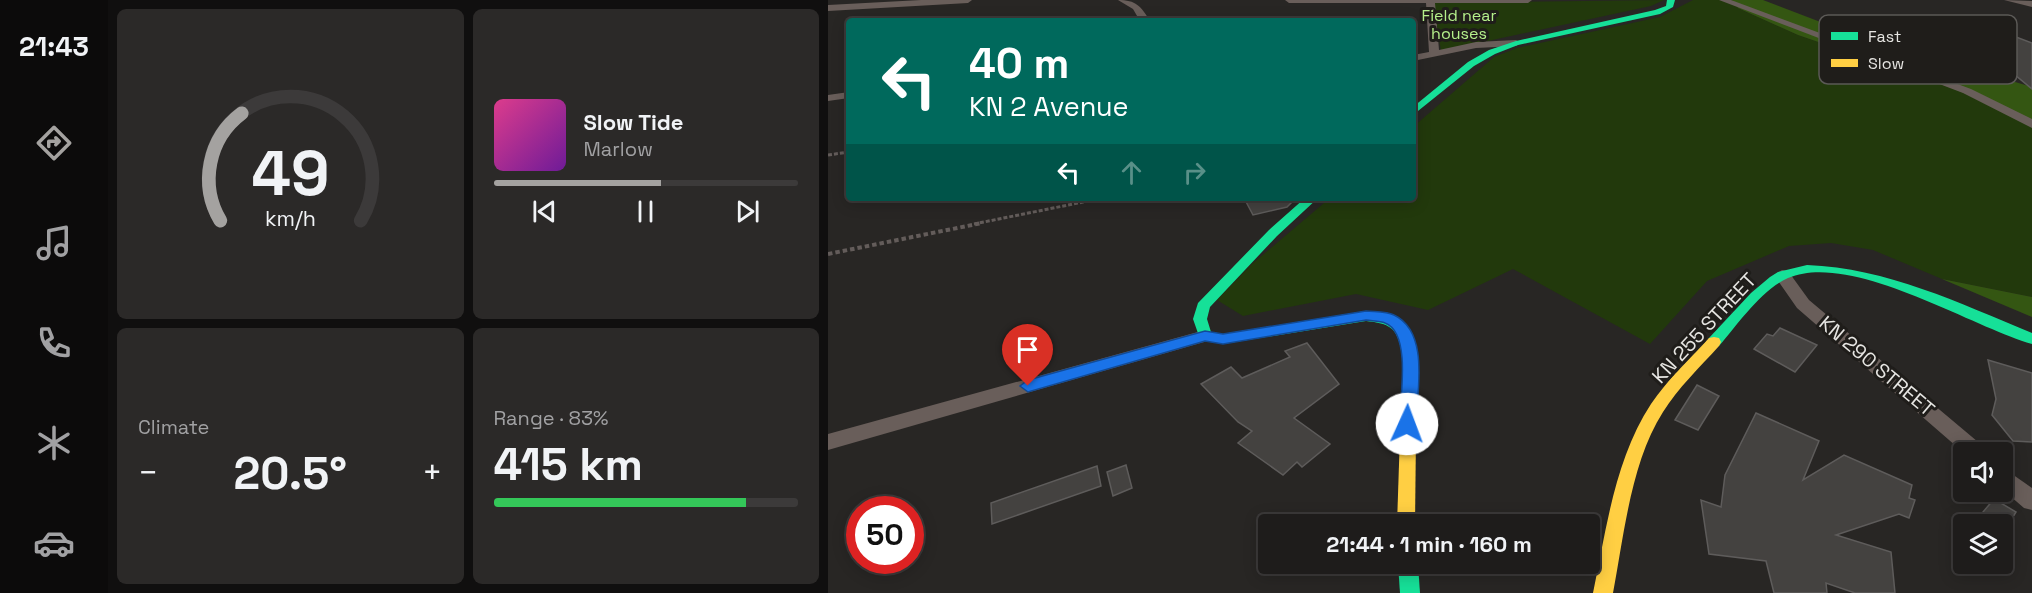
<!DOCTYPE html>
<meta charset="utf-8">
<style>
body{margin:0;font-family:"Space Grotesk",sans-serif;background:#2b2928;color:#f1f3f6;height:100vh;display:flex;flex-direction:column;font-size:22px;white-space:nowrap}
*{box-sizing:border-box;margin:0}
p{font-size:20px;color:#a1a1a3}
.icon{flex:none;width:33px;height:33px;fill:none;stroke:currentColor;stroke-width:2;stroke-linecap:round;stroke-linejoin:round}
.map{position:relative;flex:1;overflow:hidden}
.drawer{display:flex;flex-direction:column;gap:9px;padding:9px;background:#100f0f;width:720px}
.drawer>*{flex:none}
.banner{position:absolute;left:18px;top:18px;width:570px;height:183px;border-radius:6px;box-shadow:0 3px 15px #0003,0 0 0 2px #3c3a3a;background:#00695c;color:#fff;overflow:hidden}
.buttons{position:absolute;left:1125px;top:442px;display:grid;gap:12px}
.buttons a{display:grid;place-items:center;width:60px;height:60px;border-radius:6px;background:#1e1c1b;box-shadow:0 3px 15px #0003,0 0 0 2px #3c3a3a;font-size:30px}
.speed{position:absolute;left:18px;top:496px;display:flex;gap:12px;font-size:30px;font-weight:700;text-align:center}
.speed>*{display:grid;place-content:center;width:78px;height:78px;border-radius:50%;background:#1e1c1b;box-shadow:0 3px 15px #0003,0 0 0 2px #3c3a3a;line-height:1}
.speed .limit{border:9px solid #d22;background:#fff;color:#111}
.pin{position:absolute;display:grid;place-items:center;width:51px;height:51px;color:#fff;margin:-62px -26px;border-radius:50% 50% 50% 0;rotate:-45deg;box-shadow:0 0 6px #0007}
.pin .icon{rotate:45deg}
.me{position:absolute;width:66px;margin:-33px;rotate:2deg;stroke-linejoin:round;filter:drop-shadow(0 0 4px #0008)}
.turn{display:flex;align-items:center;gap:21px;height:126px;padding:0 24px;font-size:27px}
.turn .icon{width:78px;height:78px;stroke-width:2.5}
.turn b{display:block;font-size:42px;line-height:51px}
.lanes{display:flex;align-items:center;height:57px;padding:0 24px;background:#0003;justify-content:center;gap:30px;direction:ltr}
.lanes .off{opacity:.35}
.big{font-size:45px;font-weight:800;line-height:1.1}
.drawer .widget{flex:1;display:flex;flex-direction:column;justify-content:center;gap:9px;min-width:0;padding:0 21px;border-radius:9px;background:#2b2928}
.drawer .dial{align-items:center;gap:0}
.dial svg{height:156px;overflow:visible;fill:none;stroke:#3c3a3a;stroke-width:7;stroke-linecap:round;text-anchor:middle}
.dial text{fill:#f1f3f6;stroke:none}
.song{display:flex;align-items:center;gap:18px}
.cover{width:72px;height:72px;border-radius:9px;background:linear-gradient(135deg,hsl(330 70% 55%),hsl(280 70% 35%))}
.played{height:6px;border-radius:3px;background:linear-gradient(90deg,#a4a2a0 55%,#3c3a3a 55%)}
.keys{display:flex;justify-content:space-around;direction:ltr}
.heat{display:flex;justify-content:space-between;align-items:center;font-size:33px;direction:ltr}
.charge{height:9px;border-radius:4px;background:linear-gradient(90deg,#34c759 83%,#3c3a3a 0)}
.drawer .tiles{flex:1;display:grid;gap:9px;grid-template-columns:repeat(2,1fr)}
.trip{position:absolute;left:430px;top:514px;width:342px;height:60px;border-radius:6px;background:#1e1c1b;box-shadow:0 3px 15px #0003,0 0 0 2px #3c3a3a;font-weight:800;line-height:60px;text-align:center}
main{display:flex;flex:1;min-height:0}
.menu{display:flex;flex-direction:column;width:108px;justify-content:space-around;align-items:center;background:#0c0b0b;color:#a1a1a3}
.menu .icon{width:42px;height:42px}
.menu .on{color:#a4a2a0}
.menu b{font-size:27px;color:#f1f3f6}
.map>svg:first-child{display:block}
.green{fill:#22390c}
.forest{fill:#345612}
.building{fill:#444240;stroke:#5e5c5b;stroke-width:1.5}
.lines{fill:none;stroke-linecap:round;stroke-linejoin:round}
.path-far1{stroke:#635c5a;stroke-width:3;stroke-dasharray:4 2;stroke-linecap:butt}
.path{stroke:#635c5a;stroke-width:4;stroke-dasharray:4.5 3;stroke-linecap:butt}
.street{fill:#695e5a;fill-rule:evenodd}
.fast{fill:#16e098;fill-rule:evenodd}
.slow{fill:#ffcf43;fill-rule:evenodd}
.route{fill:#1a73e8;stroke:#114b97;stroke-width:1.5}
.labels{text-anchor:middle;stroke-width:6;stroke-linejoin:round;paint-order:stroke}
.far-park-label{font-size:16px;fill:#b5f08b;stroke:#1f1d1a}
.street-label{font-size:20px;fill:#e6e5e2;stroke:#1f1d1a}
.key{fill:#1f1d1a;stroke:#5b5956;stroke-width:1.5}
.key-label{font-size:16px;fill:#e6e5e2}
</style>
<main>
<nav class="menu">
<b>21:43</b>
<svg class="icon on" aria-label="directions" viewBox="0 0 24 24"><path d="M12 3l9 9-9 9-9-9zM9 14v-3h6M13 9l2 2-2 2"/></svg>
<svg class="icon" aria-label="music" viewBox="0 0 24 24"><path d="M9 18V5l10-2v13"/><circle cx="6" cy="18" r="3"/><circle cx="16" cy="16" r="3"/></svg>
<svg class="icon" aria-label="phone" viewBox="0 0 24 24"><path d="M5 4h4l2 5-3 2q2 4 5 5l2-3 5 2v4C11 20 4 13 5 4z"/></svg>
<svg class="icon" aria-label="climate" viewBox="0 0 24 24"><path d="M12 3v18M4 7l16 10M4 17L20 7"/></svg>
<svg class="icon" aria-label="car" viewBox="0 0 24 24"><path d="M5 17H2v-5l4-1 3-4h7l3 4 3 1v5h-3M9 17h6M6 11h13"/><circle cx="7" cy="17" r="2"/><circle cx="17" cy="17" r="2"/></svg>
</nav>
<section class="drawer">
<div class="tiles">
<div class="widget dial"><svg viewBox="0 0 100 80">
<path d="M14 69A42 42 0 1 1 86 69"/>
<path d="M14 69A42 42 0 0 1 25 14" stroke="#a4a2a0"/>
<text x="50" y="56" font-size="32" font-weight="700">49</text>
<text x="50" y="72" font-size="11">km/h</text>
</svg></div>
<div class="widget">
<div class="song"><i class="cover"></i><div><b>Slow Tide</b><p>Marlow</p></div></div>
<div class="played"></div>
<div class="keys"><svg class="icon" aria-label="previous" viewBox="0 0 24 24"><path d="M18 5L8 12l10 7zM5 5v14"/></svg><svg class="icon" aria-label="pause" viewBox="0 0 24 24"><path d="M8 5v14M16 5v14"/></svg><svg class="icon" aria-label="next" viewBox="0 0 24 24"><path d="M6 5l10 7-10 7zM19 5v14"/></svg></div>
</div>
<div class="widget"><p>Climate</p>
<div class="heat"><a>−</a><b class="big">20.5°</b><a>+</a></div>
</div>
<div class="widget"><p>Range · 83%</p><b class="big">415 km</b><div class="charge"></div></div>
</div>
</section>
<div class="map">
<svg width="1204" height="593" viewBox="0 0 1204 593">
<rect width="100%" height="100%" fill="#282624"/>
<g class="green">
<polygon points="836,0 823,6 613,51 605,3"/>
<polygon points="865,0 904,0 910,8 970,35 1121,87 1153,100 1204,127 1204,297 1114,279 1045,250 1003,243 961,246 879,281 822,344 685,269 600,310 528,294 415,316 389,300 424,264 502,198 585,198 585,127 666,57 689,48 832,17"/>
</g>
<g class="forest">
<polygon points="904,0 935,0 1016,31 1204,87 1204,127 1153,100 1121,87 970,35 910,8"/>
<polygon points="1114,279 1204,297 1204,317"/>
</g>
<g class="building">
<polygon points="1138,18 1204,43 1204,89 1164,56 1125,55 1128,59 1118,58 1124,64 1117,73 1093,55 1080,54 1080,46 1066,35 1093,36 1098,40 1158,40 1134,25"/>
<polygon points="416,198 468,198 459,207 425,215"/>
<polygon points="952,328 989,345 967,372 926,349 939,334 945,336"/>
<polygon points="479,343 511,384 466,418 502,444 474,467 469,462 455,475 410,443 424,431 410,422 373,384 403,367 414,378 462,357 457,351"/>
<polygon points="1160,360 1204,373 1204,442 1185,441 1164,415 1168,399"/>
<polygon points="869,385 891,396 870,430 847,420"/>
<polygon points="928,413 991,441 975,480 1016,455 1084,485 1081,498 1087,500 1081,518 1071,514 1008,535 1063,552 1067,593 1027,593 998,583 999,593 946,593 938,561 881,554 873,500 893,507 897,475"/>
<polygon points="298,465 304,488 285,496 279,472"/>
<polygon points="269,466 273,486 164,524 163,503"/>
<polygon points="1166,499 1188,512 1180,525 1144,525"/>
</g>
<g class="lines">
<g class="path-far1">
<polyline points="0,155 21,152"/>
<polyline points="146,224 275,198"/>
</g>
<polyline class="path" points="0,254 154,223"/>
<g class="street">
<polygon points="93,0 144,0 140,3 0,11 0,5"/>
<path d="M 290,0 C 308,0 313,6 322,21 L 312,21 L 305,9 Z"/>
<polygon points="457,0 704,0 700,3 607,3 611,50 648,42 688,40 693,43 688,46 648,48 585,61 585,55 601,52 598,3 461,3"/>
<polygon points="891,0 903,0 1143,89 1204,119 1204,128 1135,93"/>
<polygon points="1176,0 1204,1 1204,7"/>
<polygon points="21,92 21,98 0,101 0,95"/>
<polygon points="954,270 960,271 981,300 1156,447 1159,453 1136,453 969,308 946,275"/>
<polygon points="377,330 383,332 386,336 383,340 0,450 0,434"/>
<polygon points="1174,467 1204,488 1204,510 1196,508 1174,489"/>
</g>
<g class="fast">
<polygon points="839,0 847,0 845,7 832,14 690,45 667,54 646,66 585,115 585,107 640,62 661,50 688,41 827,10 838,6"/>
<path d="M 477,198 L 490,198 L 449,236 L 382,307 L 379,319 L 383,332 L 395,334 L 538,311 L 568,318 L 580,329 L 589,354 L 588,434 L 586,439 L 580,440 L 574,439 L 572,434 C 573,410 582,346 564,329 C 557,323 547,322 538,321 L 395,344 L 372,339 L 365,319 L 370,303 L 441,230 Z"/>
<path d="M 979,265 C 1059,268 1131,303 1204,333 L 1204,344 C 1142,326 1023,251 960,278 C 934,289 909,325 891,346 L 881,346 L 879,342 L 881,338 L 923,293 L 942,277 L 950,272 Z"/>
<polygon points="570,564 590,564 592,593 572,593"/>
</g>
<g class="slow">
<path d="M 886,337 L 891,338 L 893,342 L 891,346 C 872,367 850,388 835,412 C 803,462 796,535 785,593 L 765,593 C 778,530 787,459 823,404 C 839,380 861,360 881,338 Z"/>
<polygon points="580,428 586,429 588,434 587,525 569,525 572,434 574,429"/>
</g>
</g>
<path class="route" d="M 538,311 C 547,312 558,311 566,315 C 602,332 589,392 588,424 L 585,428 L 574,428 L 571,424 C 572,400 584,333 557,323 C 552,321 544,321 538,320 L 395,344 L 377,341 L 200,392 L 192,386 L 200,380 L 377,331 L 395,334 Z"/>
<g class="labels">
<g class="far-park-label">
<text x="631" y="21">Field near<tspan x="631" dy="18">houses</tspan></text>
</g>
<g class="street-label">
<text transform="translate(876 328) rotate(-47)" y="7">KN 255 STREET</text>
<text transform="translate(1049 366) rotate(40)" y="7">KN 290 STREET</text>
</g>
</g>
<rect x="991" y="15" width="198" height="69" rx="9" class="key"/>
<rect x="1003" y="32" width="27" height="8" fill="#16e098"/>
<rect x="1003" y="59" width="27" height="8" fill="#ffcf43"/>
<g class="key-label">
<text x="1040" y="42">Fast</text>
<text x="1040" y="69">Slow</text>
</g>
</svg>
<div class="buttons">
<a><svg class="icon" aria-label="sound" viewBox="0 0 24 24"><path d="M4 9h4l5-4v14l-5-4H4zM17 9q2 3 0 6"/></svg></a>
<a><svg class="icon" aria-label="layers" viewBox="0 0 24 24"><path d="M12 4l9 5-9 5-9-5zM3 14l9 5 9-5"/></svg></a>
</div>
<div class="speed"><div class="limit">50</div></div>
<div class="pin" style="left:200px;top:386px;background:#d93025"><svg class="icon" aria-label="arrive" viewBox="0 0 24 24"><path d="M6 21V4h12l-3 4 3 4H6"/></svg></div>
<svg class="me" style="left:579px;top:424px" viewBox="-20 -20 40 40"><circle r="19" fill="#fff"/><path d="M0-13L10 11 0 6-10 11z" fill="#1a73e8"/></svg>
<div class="trip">21:44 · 1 min · 160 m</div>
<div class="banner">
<div class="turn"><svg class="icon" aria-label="left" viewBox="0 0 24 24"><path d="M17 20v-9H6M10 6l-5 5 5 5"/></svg><div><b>40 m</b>KN 2 Avenue</div></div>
<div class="lanes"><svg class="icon" aria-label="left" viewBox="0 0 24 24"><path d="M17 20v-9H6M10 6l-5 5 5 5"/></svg><svg class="icon off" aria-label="ahead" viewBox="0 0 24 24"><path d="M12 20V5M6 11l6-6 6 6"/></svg><svg class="icon off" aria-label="right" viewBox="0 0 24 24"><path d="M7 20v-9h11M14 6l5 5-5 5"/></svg></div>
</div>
</div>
</main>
